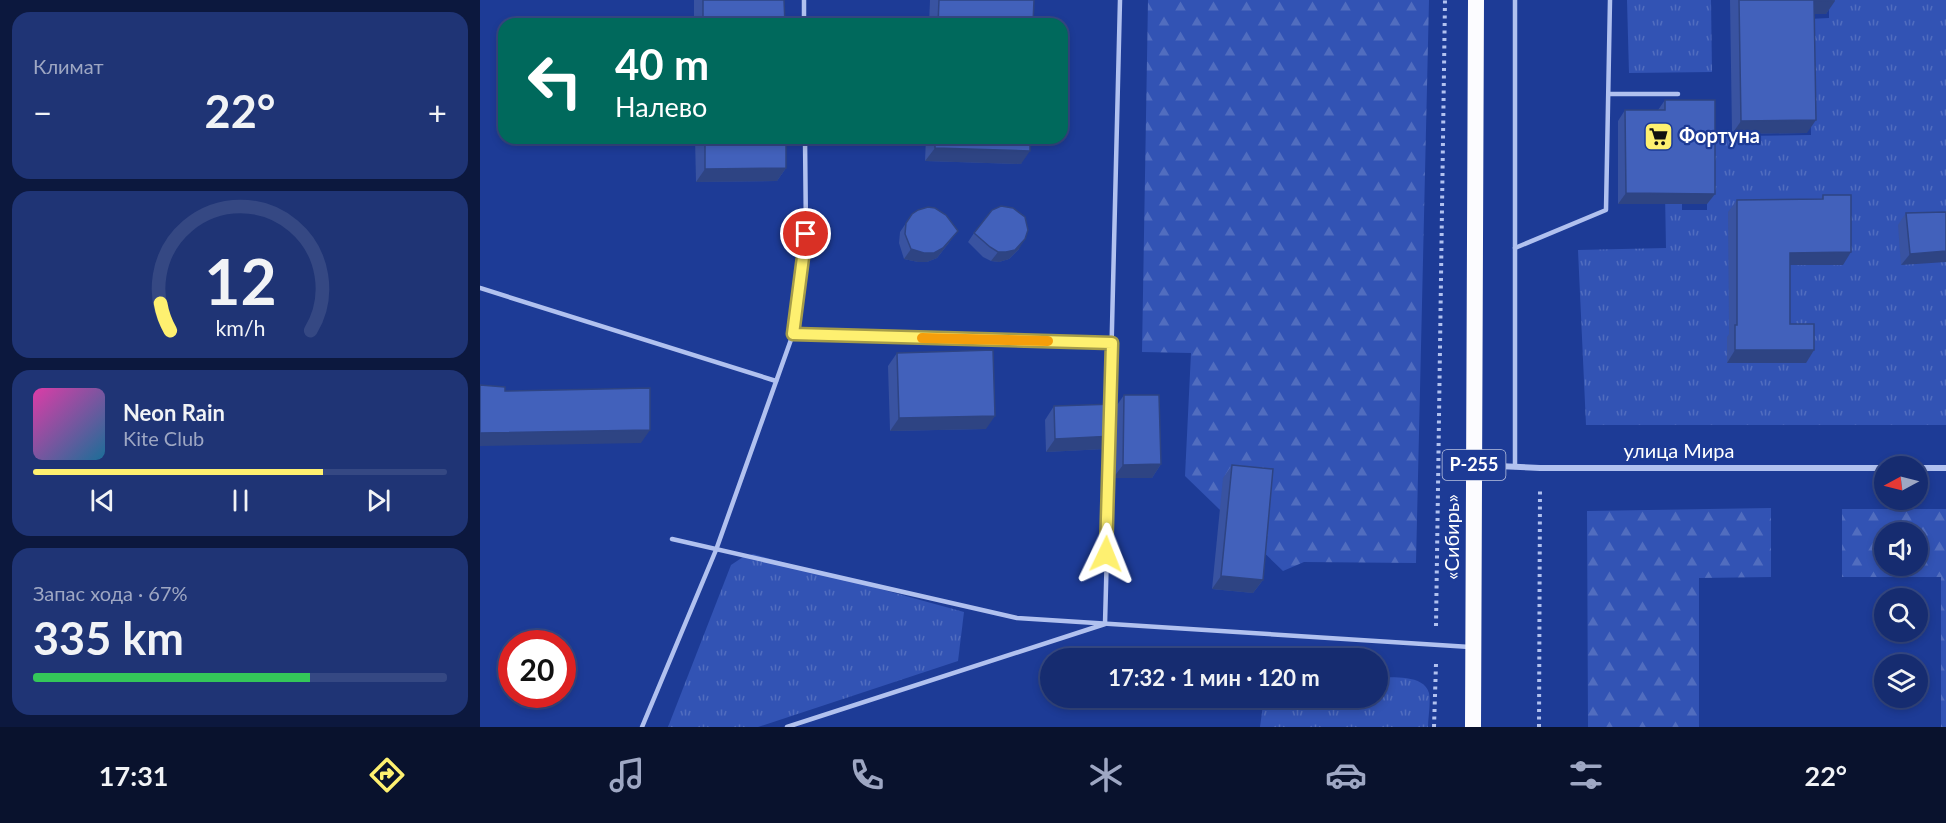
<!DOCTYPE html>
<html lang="ru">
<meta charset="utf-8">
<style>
body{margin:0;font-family:Lato,sans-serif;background:#1f3475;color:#f1f3f6;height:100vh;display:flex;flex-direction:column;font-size:22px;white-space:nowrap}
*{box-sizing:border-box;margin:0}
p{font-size:20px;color:#9ea7c3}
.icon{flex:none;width:33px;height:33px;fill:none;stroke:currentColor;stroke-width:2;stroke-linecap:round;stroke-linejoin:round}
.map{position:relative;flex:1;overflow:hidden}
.side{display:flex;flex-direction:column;gap:12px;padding:12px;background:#0c183e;width:480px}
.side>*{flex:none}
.top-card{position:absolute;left:18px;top:18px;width:570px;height:126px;border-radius:18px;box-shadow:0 3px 9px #0003,0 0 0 2px #354883;background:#00695c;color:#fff;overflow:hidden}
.needle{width:39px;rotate:263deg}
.controls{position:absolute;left:1394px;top:456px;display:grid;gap:12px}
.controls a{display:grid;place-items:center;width:54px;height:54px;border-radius:50%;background:#162c70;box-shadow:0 3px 9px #0003,0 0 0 2px #354883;font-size:30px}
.speed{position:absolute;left:18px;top:630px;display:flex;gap:12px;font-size:30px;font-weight:700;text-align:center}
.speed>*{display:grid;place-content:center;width:78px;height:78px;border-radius:50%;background:#162c70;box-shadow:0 3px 9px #0003,0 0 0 2px #354883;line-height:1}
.speed .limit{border:9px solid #d22;background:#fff;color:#111}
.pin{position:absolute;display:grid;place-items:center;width:51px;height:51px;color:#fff;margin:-26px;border:3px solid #fff;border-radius:50%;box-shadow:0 2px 6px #0007}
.me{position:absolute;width:66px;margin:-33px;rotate:2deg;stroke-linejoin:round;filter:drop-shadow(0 0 4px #0008)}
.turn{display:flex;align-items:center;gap:21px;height:126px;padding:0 18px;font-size:27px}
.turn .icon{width:78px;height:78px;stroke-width:2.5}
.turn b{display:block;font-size:42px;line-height:51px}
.big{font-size:45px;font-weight:700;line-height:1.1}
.side .tile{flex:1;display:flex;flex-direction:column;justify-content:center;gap:9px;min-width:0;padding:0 21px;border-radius:18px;background:#1f3475}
.side .dial{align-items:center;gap:0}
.dial svg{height:156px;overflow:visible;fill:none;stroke:#354883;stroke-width:7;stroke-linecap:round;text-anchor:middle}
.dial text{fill:#f1f3f6;stroke:none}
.song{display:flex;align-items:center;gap:18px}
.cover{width:72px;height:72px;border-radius:9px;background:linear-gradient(135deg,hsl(320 70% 55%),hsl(200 70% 35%))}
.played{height:6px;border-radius:3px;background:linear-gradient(90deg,#fef070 70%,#354883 70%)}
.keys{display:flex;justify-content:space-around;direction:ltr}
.heat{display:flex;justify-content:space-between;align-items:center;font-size:33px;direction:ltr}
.charge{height:9px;border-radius:4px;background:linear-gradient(90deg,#34c759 67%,#354883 0)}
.trip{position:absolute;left:560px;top:648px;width:348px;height:60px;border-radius:30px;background:#162c70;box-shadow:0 3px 9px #0003,0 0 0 2px #354883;font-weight:700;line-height:60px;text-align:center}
.tabs{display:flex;height:96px;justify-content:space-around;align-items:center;background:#09122d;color:#9ea7c3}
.tabs .icon{width:42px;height:42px}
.tabs .active{color:#fef070}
.tabs b{font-size:27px;color:#f1f3f6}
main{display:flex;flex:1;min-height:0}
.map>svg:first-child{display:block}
.grass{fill:url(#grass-tufts);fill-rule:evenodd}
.forest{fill:url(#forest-firs);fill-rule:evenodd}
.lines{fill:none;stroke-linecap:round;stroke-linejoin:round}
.path{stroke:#b1c1ef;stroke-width:4;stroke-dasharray:3 4.5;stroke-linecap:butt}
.service{stroke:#b1c1ef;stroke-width:4.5}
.minor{stroke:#b1c1ef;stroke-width:6}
.trunk{stroke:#fcfcff;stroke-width:16}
.wall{fill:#3953a1}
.shaded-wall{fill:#2e4483}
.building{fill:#4261bb;stroke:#2e4483;stroke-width:1.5}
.route-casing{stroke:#a59c49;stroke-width:15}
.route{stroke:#fef070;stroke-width:10}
.slow{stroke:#f59e0b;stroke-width:10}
.labels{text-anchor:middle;stroke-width:4.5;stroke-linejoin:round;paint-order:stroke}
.shield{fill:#1d3b96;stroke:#bbc4e0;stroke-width:1.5}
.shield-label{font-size:18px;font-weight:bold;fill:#fff}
.poi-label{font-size:20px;font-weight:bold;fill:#fff;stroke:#1d3b96;text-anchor:start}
.street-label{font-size:20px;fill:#fff;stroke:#1d3b96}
</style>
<main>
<section class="side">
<div class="tile"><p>Климат</p>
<div class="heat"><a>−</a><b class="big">22°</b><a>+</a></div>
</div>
<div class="tile dial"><svg viewBox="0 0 100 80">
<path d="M14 69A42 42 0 1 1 86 69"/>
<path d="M14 69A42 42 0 0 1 9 55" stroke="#fef070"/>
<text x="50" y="56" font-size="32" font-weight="700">12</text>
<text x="50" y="72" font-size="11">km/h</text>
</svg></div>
<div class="tile">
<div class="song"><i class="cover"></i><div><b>Neon Rain</b><p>Kite Club</p></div></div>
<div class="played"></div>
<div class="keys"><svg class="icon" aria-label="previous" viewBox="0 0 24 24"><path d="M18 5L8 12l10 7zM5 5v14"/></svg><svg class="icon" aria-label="pause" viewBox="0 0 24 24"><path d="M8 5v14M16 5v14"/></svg><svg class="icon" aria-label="next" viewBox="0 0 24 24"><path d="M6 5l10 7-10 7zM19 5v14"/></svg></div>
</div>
<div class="tile"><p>Запас хода · 67%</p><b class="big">335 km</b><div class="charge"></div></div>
</section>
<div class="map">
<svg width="1466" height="727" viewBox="0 0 1466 727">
<defs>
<pattern id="grass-tufts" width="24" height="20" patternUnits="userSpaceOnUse" patternTransform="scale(1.5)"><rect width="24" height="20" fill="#3253b4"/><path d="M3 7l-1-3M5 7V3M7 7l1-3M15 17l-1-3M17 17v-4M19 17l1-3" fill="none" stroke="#516dbf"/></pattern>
<pattern id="forest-firs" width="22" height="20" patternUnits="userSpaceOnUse" patternTransform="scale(1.5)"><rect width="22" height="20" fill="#3253b4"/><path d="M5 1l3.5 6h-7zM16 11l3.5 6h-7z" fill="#516dbf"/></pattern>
</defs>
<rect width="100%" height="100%" fill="#1d3b96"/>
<g class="grass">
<polygon points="1147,0 1231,0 1232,72 1149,73"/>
<path d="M 1349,0 L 1466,0 L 1466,425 L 1106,425 L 1098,250 L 1186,248 L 1184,137 L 1331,135 L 1329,19 L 1349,18 ZM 1202,159 L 1227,159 L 1227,210 L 1202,210 Z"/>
<polygon points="273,554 484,612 478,661 278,727 188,727 251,565 263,557"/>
<path d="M 897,677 C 912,678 944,674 949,693 C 951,703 948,717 948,727 L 780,727 L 784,698 L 897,698 Z"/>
</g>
<g class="forest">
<polygon points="668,0 949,0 936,563 824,562 803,571 705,476 711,353 662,352"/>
<polygon points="1291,508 1291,577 1219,578 1219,727 1108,727 1107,511"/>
<path d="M 1362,509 L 1466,509 L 1466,727 L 1461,727 L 1461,577 L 1362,577 ZM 1404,532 L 1437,532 L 1437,566 L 1404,566 Z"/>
</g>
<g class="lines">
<g class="path">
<polyline points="956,626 965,0"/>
<polyline points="954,727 956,664"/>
<polyline points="1059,727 1060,488"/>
</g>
<g class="service">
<polyline points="324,0 324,24"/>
<polyline points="1035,0 1035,467"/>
<polyline points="1129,94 1198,94"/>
<polyline points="1035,248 1126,210 1130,0"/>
<polyline points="0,288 296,381"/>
<polyline points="313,334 632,343"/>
<polyline points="630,409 640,0"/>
<polyline points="192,539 537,618 990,647"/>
<polyline points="162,727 236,550 313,334 326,234 325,138"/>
<polyline points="307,727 625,624 630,438"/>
</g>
<g class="minor">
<polyline points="995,465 1060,468 1404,468"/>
<polyline points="1437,468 1466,468"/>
</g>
<polyline class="trunk" points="993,727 996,0"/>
</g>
<g class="wall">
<polygon points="214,0 304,0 305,24 214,24"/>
<polygon points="450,0 554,0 553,24 449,24"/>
<polygon points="1250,0 1355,0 1346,14 1334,14 1327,133 1252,134"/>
<polygon points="1185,100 1235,194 1227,204 1138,204 1138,121 1145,110 1178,110"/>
<polygon points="215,138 306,138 306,168 297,181 216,182"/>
<polygon points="446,138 550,138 541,164 445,161"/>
<polygon points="1343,195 1363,265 1310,265 1310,324 1334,350 1326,363 1247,363 1247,337 1249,334 1248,212 1257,200 1341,199"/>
<polygon points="1466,212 1421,265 1418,225 1426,213"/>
<polygon points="432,214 471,240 457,258 447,262 438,262 424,259 419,243 420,232"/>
<polygon points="494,233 539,249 529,259 519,262 511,261 503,257 488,242"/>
<polygon points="417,353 506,429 410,431 408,366"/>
<polygon points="644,395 681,464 672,478 633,478 635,408"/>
<polygon points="574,406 625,449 566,452 565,420"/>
<polygon points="752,465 783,580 773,593 732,589 743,478"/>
</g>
<g class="shaded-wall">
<polygon points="1334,1 1355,1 1346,14 1325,14"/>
<polygon points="1336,120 1327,133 1252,134 1261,121"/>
<polygon points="455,148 550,151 541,164 445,161"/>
<polygon points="306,168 297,181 216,182 225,169"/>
<polygon points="1146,193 1235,194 1227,204 1138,204"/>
<polygon points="478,231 457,258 447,262 438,262 424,259 431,249"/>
<polygon points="545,239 539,249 529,259 519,262 511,261 518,252"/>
<polygon points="1466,251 1466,262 1421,265 1430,254"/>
<polygon points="1371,252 1363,265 1301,265 1310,253"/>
<polygon points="1255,350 1334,350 1326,363 1247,363"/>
<polygon points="515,416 506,429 410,431 419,418"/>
<polygon points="170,430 161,443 0,446 0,433"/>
<polygon points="634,436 625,449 566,452 575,439"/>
<polygon points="681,464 672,478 633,478 643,465"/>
<polygon points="741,576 783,580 773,593 732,589"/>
</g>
<g class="building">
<polygon points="223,0 304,0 305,24 223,24"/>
<polygon points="459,0 554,0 553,24 458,24"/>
<polygon points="1259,0 1355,0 1334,1 1336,120 1261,121"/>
<polygon points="1185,100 1235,100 1235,194 1146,193 1145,110 1185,110"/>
<polygon points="225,138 306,138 306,168 225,169"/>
<polygon points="455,138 550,138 550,151 455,148"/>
<polygon points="1343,195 1371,195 1371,252 1310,253 1310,324 1334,324 1334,350 1255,350 1255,325 1257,325 1257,200 1343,199"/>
<polygon points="521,206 533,208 545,217 548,230 545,239 535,250 526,252 518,252 510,247 494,233 512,210"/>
<polygon points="448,207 455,208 466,215 478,231 463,248 454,253 444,253 431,249 425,234 426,223 432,214 438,210"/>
<polygon points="1466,212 1466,251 1430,254 1426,213"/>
<polygon points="513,350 515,416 419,418 417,353"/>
<polygon points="0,385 25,387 25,391 170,388 170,430 0,433"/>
<polygon points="644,395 679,395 681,464 643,465"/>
<polygon points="635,404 634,436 575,439 574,406"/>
<polygon points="752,465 793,469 783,580 741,576"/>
</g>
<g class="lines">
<defs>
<polyline id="route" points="326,234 313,334 632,343 626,554"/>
</defs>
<use href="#route" class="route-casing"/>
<use href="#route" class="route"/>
<polyline class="slow" points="442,338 568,341"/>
</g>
<defs>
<symbol id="supermarket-square" viewBox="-11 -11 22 22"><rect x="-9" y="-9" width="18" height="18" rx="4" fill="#fef070" stroke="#1d3b96"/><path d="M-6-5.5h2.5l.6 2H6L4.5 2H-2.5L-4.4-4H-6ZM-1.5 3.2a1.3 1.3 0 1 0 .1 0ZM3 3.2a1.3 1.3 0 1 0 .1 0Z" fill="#111"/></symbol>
</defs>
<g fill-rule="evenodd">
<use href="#supermarket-square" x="1162" y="120" width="33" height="33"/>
</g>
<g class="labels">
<rect class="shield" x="962.5" y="450" width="63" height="30" rx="4.5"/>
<g class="shield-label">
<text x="994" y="471">Р-255</text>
</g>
<g class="poi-label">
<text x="1199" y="143">Фортуна</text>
</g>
<g class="street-label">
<text x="1199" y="458">улица Мира</text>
<text transform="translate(972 537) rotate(-90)" y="7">«Сибирь»</text>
</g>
</g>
</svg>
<div class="controls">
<a><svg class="needle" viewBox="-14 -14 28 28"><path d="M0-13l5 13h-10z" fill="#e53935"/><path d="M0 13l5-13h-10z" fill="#9ea7c3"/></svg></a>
<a><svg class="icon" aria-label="sound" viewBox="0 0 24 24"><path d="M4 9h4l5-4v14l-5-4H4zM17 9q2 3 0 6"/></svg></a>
<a><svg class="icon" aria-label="search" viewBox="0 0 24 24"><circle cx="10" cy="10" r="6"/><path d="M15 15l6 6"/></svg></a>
<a><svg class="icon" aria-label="layers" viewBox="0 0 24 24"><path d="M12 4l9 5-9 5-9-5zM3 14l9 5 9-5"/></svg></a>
</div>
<div class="speed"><div class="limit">20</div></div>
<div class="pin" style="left:326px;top:234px;background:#d93025"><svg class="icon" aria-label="arrive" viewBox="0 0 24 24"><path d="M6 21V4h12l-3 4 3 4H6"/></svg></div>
<svg class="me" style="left:626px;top:554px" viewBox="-20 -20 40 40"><path d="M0-17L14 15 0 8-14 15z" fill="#fef070" stroke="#fff" stroke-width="4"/></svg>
<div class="trip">17:32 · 1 мин · 120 m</div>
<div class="top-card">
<div class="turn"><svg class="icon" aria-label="left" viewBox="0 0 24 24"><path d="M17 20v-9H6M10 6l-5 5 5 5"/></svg><div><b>40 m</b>Налево</div></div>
</div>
</div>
</main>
<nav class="tabs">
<b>17:31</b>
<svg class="icon active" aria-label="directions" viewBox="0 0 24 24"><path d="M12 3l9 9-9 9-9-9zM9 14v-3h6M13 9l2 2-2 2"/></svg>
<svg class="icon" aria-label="music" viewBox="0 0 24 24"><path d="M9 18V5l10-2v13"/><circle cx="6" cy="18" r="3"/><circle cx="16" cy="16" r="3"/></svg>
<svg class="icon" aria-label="phone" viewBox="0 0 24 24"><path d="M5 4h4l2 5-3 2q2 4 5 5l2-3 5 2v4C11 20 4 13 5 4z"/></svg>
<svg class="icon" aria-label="climate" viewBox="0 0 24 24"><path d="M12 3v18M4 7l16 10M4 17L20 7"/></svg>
<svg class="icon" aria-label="car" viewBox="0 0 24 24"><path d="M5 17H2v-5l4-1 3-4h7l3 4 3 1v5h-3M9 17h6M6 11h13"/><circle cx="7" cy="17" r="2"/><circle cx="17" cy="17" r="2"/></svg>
<svg class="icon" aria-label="filters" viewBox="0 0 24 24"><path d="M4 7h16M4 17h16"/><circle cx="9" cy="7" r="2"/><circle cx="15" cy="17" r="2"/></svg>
<b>22°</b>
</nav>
